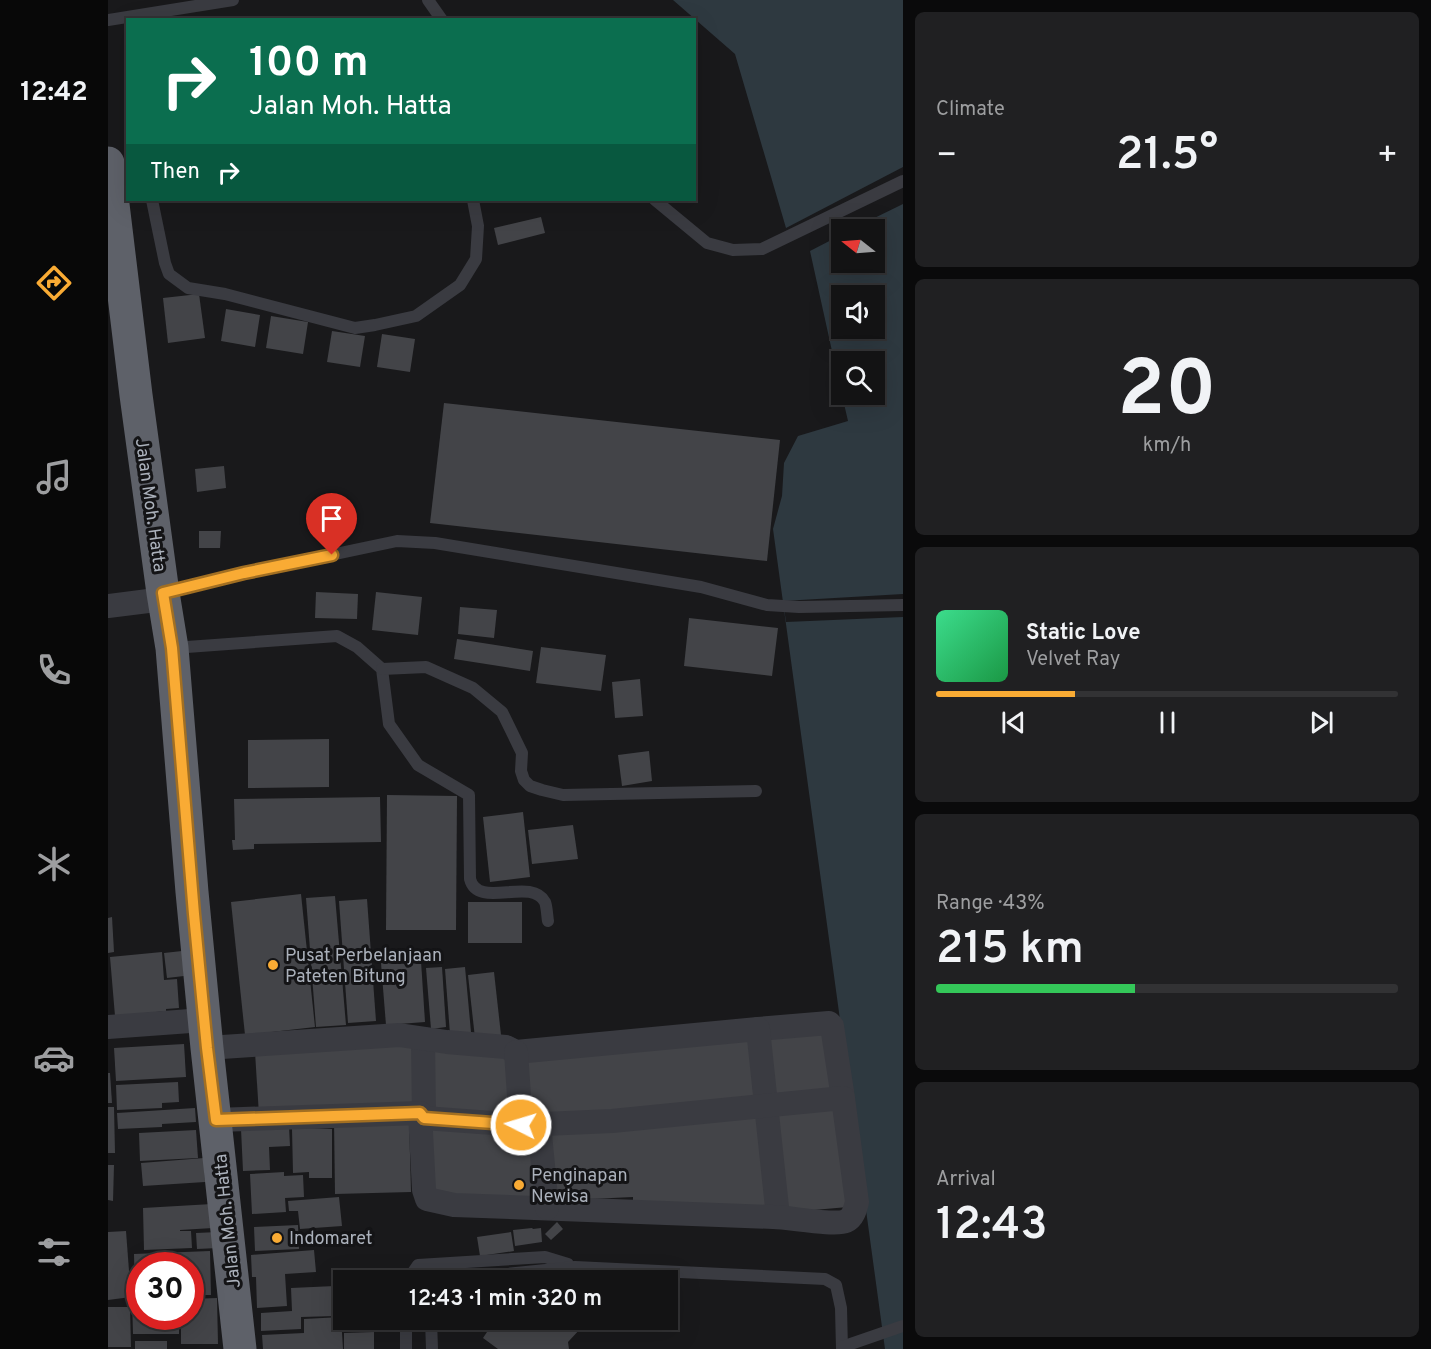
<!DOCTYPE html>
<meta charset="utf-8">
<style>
body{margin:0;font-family:Overpass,sans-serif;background:#202022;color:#f1f3f6;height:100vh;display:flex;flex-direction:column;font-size:22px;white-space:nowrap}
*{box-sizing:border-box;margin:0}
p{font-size:20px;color:#9d9ea0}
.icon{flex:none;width:33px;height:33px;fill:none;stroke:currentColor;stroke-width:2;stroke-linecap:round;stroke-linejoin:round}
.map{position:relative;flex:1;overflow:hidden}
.sheet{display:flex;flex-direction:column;gap:12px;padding:12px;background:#0a0a0b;width:528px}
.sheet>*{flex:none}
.top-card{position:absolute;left:18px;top:18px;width:570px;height:183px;border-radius:0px;box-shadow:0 6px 24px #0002,0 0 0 2px #323234;background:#0b6e4f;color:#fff;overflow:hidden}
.needle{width:39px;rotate:287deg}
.controls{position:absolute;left:723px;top:219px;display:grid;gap:12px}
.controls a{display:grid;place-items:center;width:54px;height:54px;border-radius:0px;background:#131314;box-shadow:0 6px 24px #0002,0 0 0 2px #323234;font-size:30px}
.speed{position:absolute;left:18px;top:1252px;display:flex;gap:12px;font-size:30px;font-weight:700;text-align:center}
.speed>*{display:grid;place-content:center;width:78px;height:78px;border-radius:50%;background:#131314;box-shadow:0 6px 24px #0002,0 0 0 2px #323234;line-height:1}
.speed .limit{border:9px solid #d22;background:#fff;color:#111}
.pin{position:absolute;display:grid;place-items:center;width:51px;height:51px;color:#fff;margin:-62px -26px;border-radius:50% 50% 50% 0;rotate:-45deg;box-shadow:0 0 6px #0007}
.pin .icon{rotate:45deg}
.me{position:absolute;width:66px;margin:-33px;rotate:275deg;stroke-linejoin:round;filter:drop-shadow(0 0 4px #0008)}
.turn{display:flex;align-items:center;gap:21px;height:126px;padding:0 24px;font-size:27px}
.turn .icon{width:78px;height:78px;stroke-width:2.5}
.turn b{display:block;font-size:42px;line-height:51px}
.then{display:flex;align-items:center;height:57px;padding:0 24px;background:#0003;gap:12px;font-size:22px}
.big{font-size:45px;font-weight:600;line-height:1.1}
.sheet .widget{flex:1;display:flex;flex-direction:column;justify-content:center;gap:9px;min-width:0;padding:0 21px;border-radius:9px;background:#202022}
.sheet .dial{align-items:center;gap:0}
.dial b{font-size:78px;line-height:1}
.song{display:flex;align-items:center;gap:18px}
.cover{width:72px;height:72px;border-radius:9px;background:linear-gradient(135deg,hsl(150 70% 55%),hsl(140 70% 35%))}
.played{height:6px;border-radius:3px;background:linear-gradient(90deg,#f9ab34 30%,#323234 30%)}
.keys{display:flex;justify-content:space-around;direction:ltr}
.heat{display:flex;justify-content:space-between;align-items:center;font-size:33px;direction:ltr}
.charge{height:9px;border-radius:4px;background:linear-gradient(90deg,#34c759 43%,#323234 0)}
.trip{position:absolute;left:225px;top:1270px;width:345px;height:60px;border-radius:0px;background:#131314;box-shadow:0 6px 24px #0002,0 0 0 2px #323234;font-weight:600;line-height:60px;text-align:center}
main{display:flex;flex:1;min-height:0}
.tab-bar{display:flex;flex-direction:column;width:108px;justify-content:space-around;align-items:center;background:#080808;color:#9d9ea0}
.tab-bar .icon{width:42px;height:42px}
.tab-bar .selected{color:#f9ab34}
.tab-bar b{font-size:27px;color:#f1f3f6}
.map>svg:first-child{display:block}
.water{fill:#2e3940;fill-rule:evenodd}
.pier{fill:#19191b}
.building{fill:#434448}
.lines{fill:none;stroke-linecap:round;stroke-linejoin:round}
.service{stroke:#3a3b41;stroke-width:12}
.minor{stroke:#3a3b41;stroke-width:24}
.trunk{stroke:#5e6169;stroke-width:33}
.route-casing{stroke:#a26f22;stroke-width:15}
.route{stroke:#f9ab34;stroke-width:10}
.poi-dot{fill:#f9ab34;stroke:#141416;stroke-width:2}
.labels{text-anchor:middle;stroke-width:6;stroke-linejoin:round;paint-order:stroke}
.street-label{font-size:18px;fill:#abb1bb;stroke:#141416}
.poi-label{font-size:18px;fill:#abb1bb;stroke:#141416;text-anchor:start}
</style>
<main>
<nav class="tab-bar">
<b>12:42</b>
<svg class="icon selected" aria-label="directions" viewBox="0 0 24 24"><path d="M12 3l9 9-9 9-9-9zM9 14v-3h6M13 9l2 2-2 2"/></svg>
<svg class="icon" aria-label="music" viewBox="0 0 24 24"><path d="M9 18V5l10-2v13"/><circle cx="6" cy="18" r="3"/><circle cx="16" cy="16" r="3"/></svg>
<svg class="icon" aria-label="phone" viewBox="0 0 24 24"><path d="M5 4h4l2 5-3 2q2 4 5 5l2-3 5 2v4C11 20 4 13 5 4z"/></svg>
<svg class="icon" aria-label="climate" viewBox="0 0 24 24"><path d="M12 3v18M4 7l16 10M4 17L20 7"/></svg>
<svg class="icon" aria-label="car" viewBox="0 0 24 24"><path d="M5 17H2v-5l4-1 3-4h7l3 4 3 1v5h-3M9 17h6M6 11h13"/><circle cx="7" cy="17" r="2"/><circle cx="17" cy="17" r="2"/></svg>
<svg class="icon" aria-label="filters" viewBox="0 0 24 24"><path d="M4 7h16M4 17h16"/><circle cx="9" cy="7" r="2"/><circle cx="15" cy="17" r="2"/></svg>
</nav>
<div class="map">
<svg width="795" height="1349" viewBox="0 0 795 1349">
<rect width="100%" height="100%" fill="#19191b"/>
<g class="water">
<polygon points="565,0 795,0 795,167 678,228 627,54"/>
<path d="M 795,204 L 795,1349 L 777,1349 L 665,529 L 674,496 L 676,463 L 690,436 L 740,421 L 734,395 L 766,394 L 766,362 L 734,362 L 733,392 L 702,251 L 733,235 L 734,262 L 766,262 L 766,230 L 744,229 ZM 734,296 L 766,296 L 766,328 L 734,328 Z"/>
</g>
<polygon class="pier" points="795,594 795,617 678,622 675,601"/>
<g class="building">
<polygon points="433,217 437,233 390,245 386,228"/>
<polygon points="91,294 97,338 60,343 55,298"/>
<polygon points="118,309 152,315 147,347 113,341"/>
<polygon points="163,316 200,322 195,354 158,348"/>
<polygon points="224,331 257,336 252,367 219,362"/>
<polygon points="274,334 307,339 302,372 269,367"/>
<polygon points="336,403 672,440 659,561 322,523"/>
<polygon points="116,466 118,488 89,492 87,469"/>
<polygon points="91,531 113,531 112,548 91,548"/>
<polygon points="208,592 250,594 249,619 207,618"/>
<polygon points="268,592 314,597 310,635 264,630"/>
<polygon points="352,607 389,610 386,638 350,634"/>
<polygon points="581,618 670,628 664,676 576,666"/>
<polygon points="349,639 425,651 422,671 346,659"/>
<polygon points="433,647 498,655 493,691 428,683"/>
<polygon points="532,679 535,716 507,718 504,682"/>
<polygon points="221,739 221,787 140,788 140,740"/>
<polygon points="541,751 544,781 514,786 510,755"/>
<polygon points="279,795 349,796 348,930 278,930"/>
<polygon points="272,797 273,842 146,844 146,849 125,850 124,840 127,840 126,799"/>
<polygon points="415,812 422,877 382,882 375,817"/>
<polygon points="465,825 470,859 424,864 420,830"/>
<polygon points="193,894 207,1027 137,1035 123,902"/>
<polygon points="227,896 238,1025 208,1027 198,898"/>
<polygon points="259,899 268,1021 240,1023 231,901"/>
<rect x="360" y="902" width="54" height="41"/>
<polygon points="4,917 6,952 0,953 0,918"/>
<polygon points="74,951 76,976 59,978 56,953"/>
<polygon points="54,952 56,980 69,979 71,1008 58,1009 58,1011 7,1016 2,957"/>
<polygon points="313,961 317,1022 278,1025 273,963"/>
<polygon points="334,967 338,1027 323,1029 318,968"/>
<polygon points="357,967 363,1032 342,1034 337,969"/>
<polygon points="386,972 393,1035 367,1038 360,975"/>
<polygon points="719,1023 727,1093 660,1101 651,1032"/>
<polygon points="640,1032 646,1101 422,1122 416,1053"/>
<polygon points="309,1042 312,1105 151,1115 147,1052"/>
<polygon points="76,1044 78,1077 8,1081 6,1048"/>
<polygon points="319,1049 399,1049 399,1115 318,1115"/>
<polygon points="0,1073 2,1073 4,1103 0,1103"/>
<polygon points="70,1082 71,1102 54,1103 54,1108 9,1110 8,1085"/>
<polygon points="731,1100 740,1207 671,1213 661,1106"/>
<polygon points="0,1107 6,1107 7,1153 0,1153"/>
<polygon points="87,1108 88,1122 54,1124 54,1127 10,1129 9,1113"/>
<polygon points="651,1112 659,1206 525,1204 525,1197 440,1201 438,1133"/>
<polygon points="301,1118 303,1192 227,1194 226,1120"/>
<polygon points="317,1121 424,1132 429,1198 321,1196"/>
<polygon points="181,1126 182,1146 161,1147 162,1170 135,1171 133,1129"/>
<polygon points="201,1128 224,1129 224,1178 201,1178 201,1172 185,1173 184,1129"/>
<polygon points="88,1130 90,1158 32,1161 31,1133"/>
<polygon points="96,1158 97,1182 35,1186 33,1163"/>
<polygon points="0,1165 6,1165 5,1201 0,1200"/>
<polygon points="176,1172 176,1176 195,1175 196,1197 177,1198 178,1212 144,1214 142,1174"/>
<polygon points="231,1197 234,1226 192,1229 190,1211 181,1211 180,1201"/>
<polygon points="104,1204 105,1228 72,1230 72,1231 83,1231 84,1248 36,1250 35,1208"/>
<polygon points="449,1222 455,1229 443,1240 437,1234"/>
<polygon points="190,1225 191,1249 147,1251 146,1227"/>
<polygon points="424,1228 425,1229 433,1228 434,1242 407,1246 405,1230"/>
<polygon points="18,1231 23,1297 0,1300 0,1232"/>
<polygon points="110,1232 110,1248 89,1249 88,1233"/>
<polygon points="403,1232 406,1251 372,1256 369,1237"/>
<polygon points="206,1250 208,1272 177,1274 179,1306 149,1308 148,1277 144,1277 143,1255"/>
<polygon points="102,1251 103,1295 82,1295 82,1266 32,1266 32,1297 27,1297 26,1254"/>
<polygon points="454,1273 455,1281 389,1281"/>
<polygon points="227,1286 228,1316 193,1317 193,1329 153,1331 153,1313 184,1311 183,1288"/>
<polygon points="109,1298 110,1344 73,1344 73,1317 82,1317 82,1299"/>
<polygon points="24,1300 32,1300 32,1317 71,1317 71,1334 25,1334"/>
<polygon points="0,1307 22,1307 23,1347 0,1347"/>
<polygon points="233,1317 235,1349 155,1349 154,1335 196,1333 196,1319"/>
<polygon points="387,1320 464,1320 474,1327 460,1342 461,1349 390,1349 375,1338"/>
<polygon points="266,1332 266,1349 236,1349 236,1333"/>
<rect x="27" y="1341" width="32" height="8"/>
</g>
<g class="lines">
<g class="service">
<polyline points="320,0 334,20"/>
<polyline points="0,20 125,0"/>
<polyline points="44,200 57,263 61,274 80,288 117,294 247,328 267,325 308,316 352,285 368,259 370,226 365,200"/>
<polyline points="547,200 599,243 625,250 654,249 795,181"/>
<polyline points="56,593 137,573 289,541 327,543 593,587 659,605 691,607 795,605"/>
<path d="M 65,648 L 229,636 L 249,647 L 274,669 L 281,724 L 310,765 L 361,795 L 362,879 C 370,910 423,876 437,902 C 439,907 439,915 440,921"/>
<polyline points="274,669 318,667 365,688 394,712 414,753 413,771 416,780 422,786 434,790 455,795 648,791"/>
<polyline points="299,1281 310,1265 437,1257 460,1264"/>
<polyline points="331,1281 467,1267 717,1279 728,1285 733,1308 734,1349"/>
<polyline points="298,1320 298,1349"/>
<polyline points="323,1320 324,1349"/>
<polyline points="734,1347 795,1326"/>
</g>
<g class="minor">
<polyline points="0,606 56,599"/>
<polyline points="0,1027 96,1020"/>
<polyline points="650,1029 721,1023 724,1026 735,1098"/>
<polyline points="315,1039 316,1118"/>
<polyline points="99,1048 291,1035 339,1042 398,1047 408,1052 650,1029 670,1217"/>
<polyline points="408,1052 413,1125"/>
<path d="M 108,1120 L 312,1113 L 316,1118 L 413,1125 L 504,1121 L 735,1098 L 749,1202 C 747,1210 745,1218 738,1221 C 727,1226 680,1217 665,1217 C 559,1213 452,1209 346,1205 L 319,1199 L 316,1190 L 312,1113"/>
<polyline points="431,1124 439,1208"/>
</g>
<polyline class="trunk" points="0,163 28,395 55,593 64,648 84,892 99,1048 132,1349"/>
</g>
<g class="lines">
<defs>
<polyline id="route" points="224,555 136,573 55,593 64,648 86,914 99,1048 108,1120 312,1113 316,1118 413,1125"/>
</defs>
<use href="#route" class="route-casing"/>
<use href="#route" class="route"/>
</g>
<g class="poi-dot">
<circle cx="165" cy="965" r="6"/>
<circle cx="411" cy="1185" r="6"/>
<circle cx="169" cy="1238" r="6"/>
</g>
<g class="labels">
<g class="street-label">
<text transform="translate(43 505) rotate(82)" y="6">Jalan Moh. Hatta</text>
<text transform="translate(119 1221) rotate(-96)" y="6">Jalan Moh. Hatta</text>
</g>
<g class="poi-label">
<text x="177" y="961">Pusat Perbelanjaan<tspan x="177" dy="21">Pateten Bitung</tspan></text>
<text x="423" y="1181">Penginapan<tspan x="423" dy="21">Newisa</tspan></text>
<text x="181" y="1244">Indomaret</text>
</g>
</g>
</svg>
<div class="controls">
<a><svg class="needle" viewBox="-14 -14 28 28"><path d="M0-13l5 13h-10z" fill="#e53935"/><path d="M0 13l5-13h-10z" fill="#9d9ea0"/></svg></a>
<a><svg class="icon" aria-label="sound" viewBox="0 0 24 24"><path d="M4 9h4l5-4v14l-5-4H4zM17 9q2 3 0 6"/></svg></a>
<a><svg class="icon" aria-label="search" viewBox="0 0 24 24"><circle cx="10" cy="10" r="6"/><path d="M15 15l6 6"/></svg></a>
</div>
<div class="speed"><div class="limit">30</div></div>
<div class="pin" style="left:224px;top:555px;background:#d93025"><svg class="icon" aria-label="arrive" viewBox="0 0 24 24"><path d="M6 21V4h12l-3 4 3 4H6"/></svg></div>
<svg class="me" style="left:413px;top:1125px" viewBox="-20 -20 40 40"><circle r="17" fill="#f9ab34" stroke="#fff" stroke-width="3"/><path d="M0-11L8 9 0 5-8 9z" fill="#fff"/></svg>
<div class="trip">12:43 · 1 min · 320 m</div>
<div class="top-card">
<div class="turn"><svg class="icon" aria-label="right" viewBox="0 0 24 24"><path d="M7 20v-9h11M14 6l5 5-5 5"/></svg><div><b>100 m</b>Jalan Moh. Hatta</div></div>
<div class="then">Then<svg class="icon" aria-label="right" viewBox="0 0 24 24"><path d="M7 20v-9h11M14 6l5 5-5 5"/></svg></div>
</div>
</div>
<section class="sheet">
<div class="widget"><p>Climate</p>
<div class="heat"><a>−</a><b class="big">21.5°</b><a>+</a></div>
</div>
<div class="widget dial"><b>20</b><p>km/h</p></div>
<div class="widget">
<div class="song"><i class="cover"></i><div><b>Static Love</b><p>Velvet Ray</p></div></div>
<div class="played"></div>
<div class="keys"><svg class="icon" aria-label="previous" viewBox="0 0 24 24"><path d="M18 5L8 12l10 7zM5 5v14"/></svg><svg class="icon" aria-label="pause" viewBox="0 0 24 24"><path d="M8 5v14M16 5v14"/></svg><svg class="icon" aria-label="next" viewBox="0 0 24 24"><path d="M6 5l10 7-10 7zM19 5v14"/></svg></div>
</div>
<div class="widget"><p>Range · 43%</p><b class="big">215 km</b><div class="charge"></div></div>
<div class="widget"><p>Arrival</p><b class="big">12:43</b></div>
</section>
</main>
